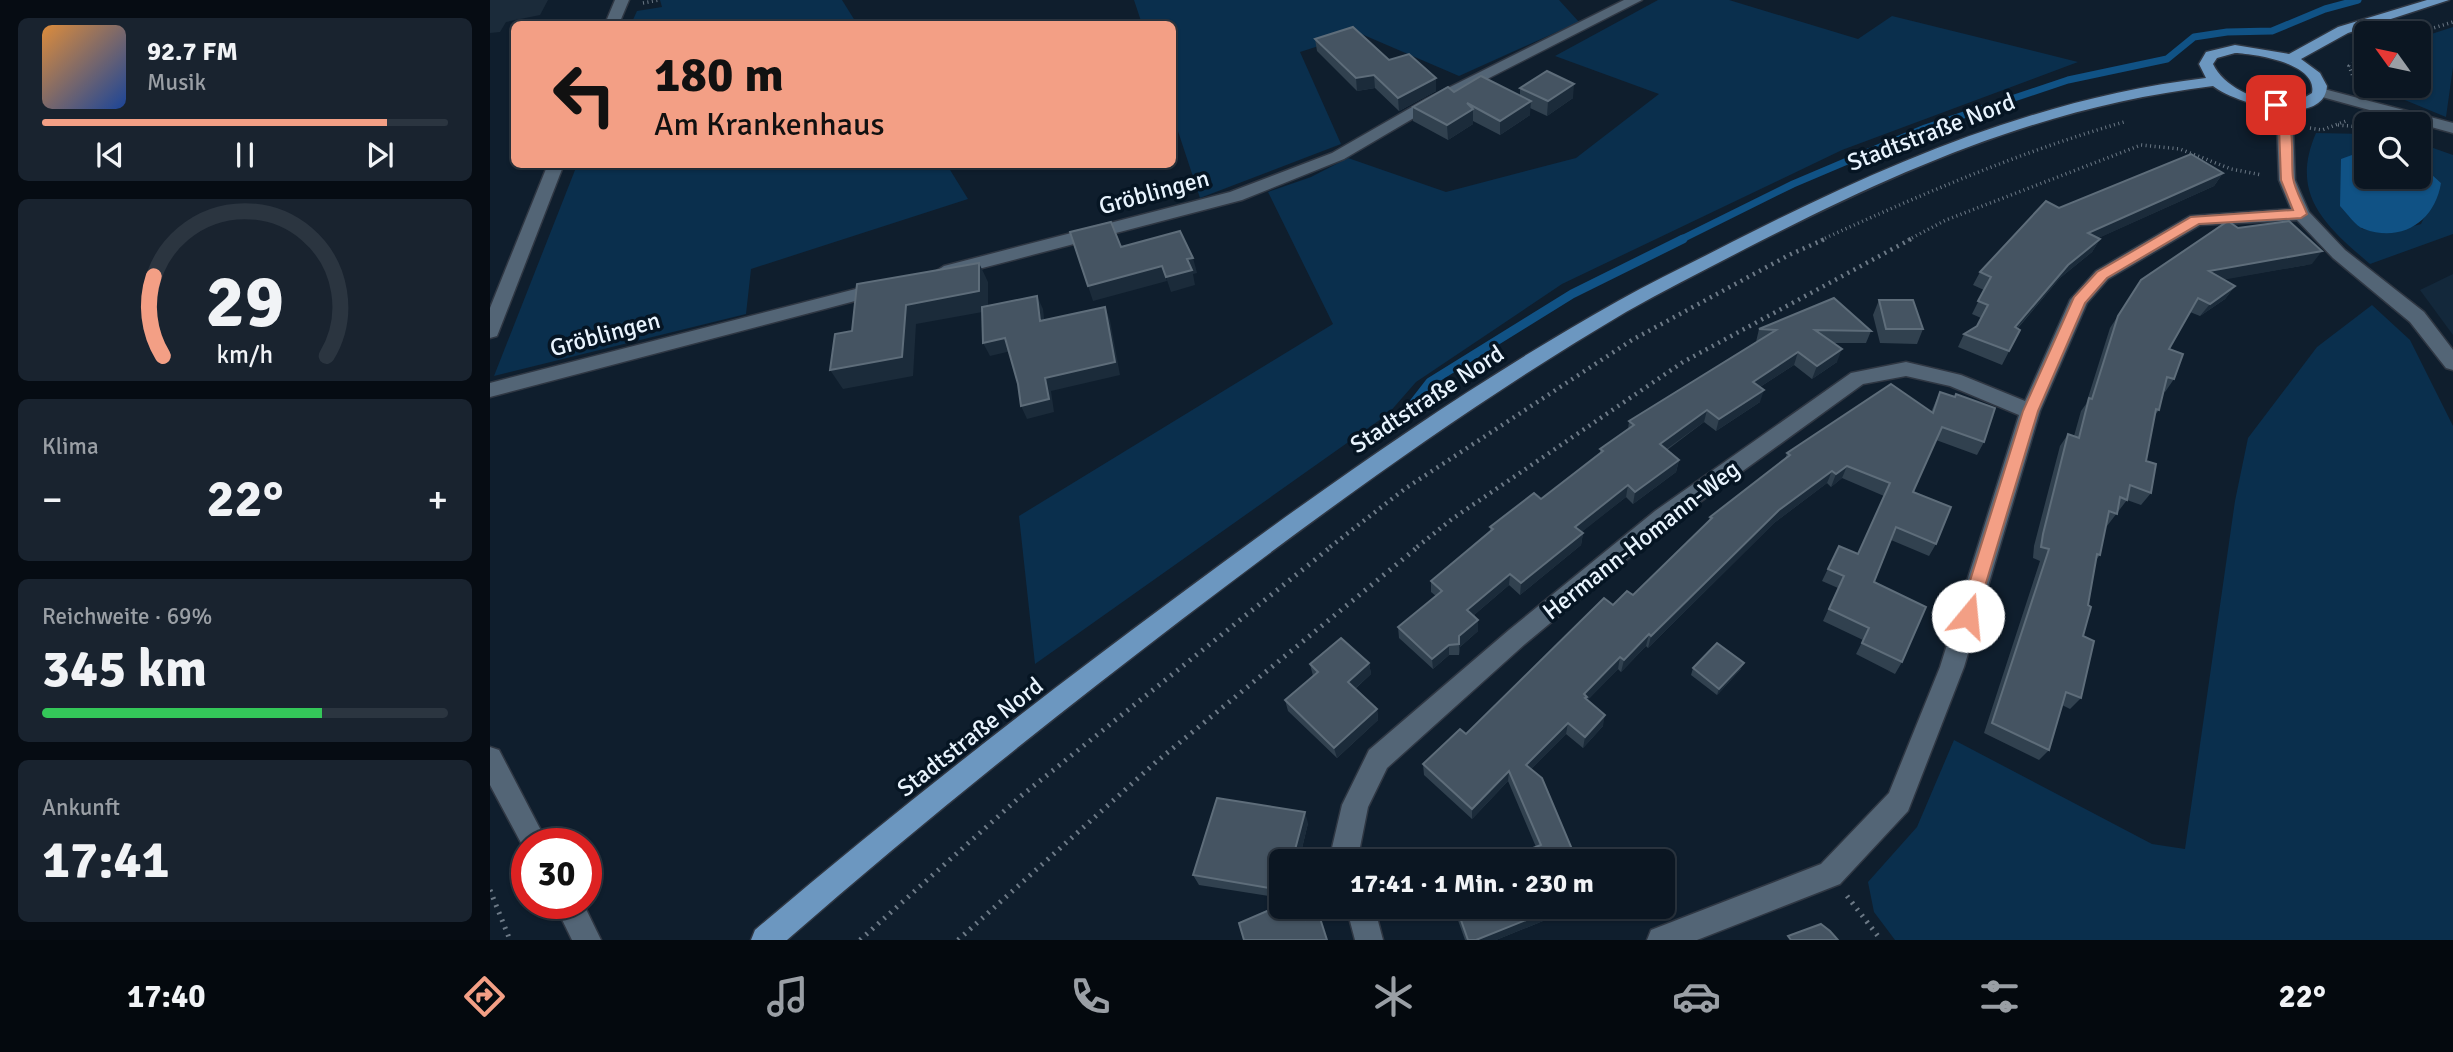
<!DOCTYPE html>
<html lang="de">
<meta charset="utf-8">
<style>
body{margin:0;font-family:Signika,sans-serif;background:#19232f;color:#f1f3f6;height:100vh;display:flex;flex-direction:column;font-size:26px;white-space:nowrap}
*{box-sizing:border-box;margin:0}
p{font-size:23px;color:#9a9fa5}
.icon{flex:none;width:38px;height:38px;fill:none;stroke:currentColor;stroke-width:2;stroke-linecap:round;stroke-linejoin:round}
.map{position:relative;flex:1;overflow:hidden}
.drawer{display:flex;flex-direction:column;gap:18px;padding:18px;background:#060c13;width:490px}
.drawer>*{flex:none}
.guide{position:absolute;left:21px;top:21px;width:665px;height:147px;border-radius:10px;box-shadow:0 2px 5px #0004,0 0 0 2px #2b3540;background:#f39f85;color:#111;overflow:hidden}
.needle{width:46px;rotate:303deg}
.controls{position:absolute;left:1864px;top:21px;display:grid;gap:14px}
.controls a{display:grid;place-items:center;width:77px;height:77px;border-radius:10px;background:#0b1622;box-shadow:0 2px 5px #0004,0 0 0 2px #2b3540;font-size:35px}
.speed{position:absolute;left:21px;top:828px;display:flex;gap:14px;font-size:35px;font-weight:700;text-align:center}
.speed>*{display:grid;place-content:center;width:91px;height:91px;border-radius:50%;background:#0b1622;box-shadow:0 2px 5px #0004,0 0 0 2px #2b3540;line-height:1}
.speed .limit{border:10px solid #d22;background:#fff;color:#111}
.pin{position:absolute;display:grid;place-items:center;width:60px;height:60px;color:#fff;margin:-30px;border-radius:14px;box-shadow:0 4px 10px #0006}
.me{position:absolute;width:77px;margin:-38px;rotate:17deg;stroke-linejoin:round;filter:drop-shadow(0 0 5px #0008)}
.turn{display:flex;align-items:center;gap:24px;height:147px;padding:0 28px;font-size:32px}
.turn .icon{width:91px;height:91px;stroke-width:2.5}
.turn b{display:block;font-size:49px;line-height:60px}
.big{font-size:52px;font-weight:700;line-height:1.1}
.drawer .tile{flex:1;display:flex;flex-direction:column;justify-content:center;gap:10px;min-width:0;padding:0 24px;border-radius:10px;background:#19232f}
.drawer .dial{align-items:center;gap:0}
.dial svg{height:182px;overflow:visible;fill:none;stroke:#2b3540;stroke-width:7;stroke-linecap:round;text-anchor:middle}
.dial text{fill:#f1f3f6;stroke:none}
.song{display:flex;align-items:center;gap:21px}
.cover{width:84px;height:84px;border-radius:10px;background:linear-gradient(135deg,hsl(30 70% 55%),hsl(220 70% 35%))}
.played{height:7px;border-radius:4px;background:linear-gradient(90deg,#f39f85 85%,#2b3540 85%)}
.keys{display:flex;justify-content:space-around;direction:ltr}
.heat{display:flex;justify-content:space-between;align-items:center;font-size:38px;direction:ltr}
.charge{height:10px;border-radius:5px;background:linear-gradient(90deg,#34c759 69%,#2b3540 0)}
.trip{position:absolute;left:779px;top:849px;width:406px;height:70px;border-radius:10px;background:#0b1622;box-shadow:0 2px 5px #0004,0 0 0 2px #2b3540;font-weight:700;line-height:70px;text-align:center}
.tabs{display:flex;height:112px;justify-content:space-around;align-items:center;background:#04090e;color:#9a9fa5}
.tabs .icon{width:49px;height:49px}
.tabs .active{color:#f39f85}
.tabs b{font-size:32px;color:#f1f3f6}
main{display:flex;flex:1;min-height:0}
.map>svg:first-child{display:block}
.built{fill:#13283b}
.green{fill:#0a2f4d}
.water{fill:#105285}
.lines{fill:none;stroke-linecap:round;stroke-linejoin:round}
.stream-far1{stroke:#105285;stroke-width:7}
.stream{stroke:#105285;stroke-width:9}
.minor-casing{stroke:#2f3743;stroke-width:3}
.major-casing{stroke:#2f3743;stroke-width:3}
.path-far2{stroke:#6c7986;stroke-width:3.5;stroke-dasharray:1 3.5;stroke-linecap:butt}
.path-far1{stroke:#6c7986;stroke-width:4.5;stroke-dasharray:2 5;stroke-linecap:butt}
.path{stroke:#6c7986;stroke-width:5;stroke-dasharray:2 6;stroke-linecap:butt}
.minor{fill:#536576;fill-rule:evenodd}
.major{fill:#6c97c0;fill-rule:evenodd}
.wall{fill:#31414f}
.shaded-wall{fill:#1b2b3a}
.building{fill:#455462;stroke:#5e6d7a;stroke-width:2}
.route{fill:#f39f85;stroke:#9e6756;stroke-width:2}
.labels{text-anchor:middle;stroke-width:7;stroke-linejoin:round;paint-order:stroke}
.street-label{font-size:24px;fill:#e9f4fe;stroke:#061523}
</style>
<main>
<section class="drawer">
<div class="tile">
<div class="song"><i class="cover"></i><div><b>92.7 FM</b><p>Musik</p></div></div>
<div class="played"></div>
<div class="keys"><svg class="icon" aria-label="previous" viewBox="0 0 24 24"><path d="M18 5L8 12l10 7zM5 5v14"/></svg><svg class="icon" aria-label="pause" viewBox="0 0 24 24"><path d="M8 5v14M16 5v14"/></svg><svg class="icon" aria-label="next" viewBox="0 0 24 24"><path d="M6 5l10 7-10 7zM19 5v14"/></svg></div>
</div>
<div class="tile dial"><svg viewBox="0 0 100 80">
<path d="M14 69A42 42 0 1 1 86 69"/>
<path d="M14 69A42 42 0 0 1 10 34" stroke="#f39f85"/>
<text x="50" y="56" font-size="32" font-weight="700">29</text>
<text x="50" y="72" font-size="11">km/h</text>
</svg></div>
<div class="tile"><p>Klima</p>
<div class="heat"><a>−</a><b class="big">22°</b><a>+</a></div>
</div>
<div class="tile"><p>Reichweite · 69%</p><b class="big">345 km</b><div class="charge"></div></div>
<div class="tile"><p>Ankunft</p><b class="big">17:41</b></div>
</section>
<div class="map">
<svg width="1963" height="940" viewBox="0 0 1963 940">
<rect width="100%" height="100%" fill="#0f1e2d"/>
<polygon class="built" points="1963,274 1963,335 1930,290"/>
<g class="green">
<polygon points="170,0 352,0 367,24 141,24 147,11 172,7"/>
<polygon points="644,0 1069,0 1089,22 969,76 869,33 810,52 851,144 710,198 683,116 682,24 652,24"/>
<polygon points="1168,0 1239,0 1368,39 1402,16 1588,62 1352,150 1072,284 926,382 898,414 545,664 529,516 843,324 778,192 821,177 858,158 956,192 1086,158 1169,94 1065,56"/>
<polygon points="1963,27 1963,67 1956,117 1881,86 1928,86 1929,38"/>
<path d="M 1826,133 L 1876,134 L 1876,151 L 1851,160 L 1872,229 L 1898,233 L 1931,224 L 1951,183 L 1929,163 L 1929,143 L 1963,155 L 1963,234 L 1880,264 C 1836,226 1799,195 1826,133 Z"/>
<polygon points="87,165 457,165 478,199 261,269 256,314 4,376"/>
<polygon points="1882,305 1920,340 1963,426 1963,940 1405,940 1384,912 1378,882 1427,827 1464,740 1662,844 1695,849 1745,501 1758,438 1827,347"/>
</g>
<path class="water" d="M 1873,151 L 1876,151 L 1876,177 L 1928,177 L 1929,163 L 1951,183 C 1945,221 1912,243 1874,229 C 1865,226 1857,213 1850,206 L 1851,159 Z"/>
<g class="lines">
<polyline class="stream-far1" points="1190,240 1303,184 1435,128 1578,80 1677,59 1704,37 1737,32 1782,31 1835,9 1868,0"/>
<polyline class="stream" points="919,409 940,382 1082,294 1193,239"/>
<defs>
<g id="minor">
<polygon points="125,0 139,0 129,24 115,24"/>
<polygon points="1134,0 1152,0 946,105 854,159 752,200 454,278 445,272 454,266 740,192 842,153 936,99"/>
<polygon points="1830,88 1963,123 1963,133 1825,95 1823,92 1825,89"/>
<polygon points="1786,100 1794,105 1803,126 1805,180 1819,212 1855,250 1934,312 1963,350 1963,370 1956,368 1920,322 1843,258 1807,220 1710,225 1618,279 1597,303 1550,411 1474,667 1418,811 1350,884 1207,940 1157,940 1161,930 1331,864 1399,793 1450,667 1529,415 1460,386 1416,376 1373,384 1181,523 1035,644 897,768 878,807 869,852 871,861 843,861 841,852 852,805 879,750 1019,630 1165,511 1361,373 1416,362 1471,375 1535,401 1580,300 1606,271 1700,216 1801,209 1789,180 1787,126 1778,105"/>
<polygon points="58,164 74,164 9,331 7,336 0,338 0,308"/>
<polygon points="393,282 399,284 402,288 399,292 0,397 0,383"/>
<polygon points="0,747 9,750 58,844 37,844 37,854 0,785"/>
<polygon points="64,903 93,903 111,940 82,940"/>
<polygon points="856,906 884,906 893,940 865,940"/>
</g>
<path id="major" d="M 1937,0 L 1959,0 L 1858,33 L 1811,59 L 1830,73 L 1837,86 C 1834,130 1744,103 1723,86 C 1550,107 1409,170 1255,249 C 1215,270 1175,290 1136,312 C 980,404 834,511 691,620 C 556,723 424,829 297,940 L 261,940 L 265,930 C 400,815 539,706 681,601 C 825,494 971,389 1128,301 C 1165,280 1204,262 1242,242 C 1392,166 1546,98 1716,78 L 1709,64 L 1716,52 L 1745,45 L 1799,54 L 1848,27 ZM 1745,53 C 1765,54 1828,63 1822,93 C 1793,114 1737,94 1723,64 L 1727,58 Z"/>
</defs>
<use href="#minor" class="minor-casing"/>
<use href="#major" class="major-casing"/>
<g class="path-far2">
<polyline points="153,3 169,0"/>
<polyline points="1927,33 1963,22"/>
<polyline points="1864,79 1859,66 1876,56"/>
<polyline points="1848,125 1871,127"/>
<polyline points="1820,128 1832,130 1856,121"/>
<path d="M 1331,240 C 1430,195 1529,152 1634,122"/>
<polyline points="1418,240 1456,220 1651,145 1690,149 1741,169 1772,175"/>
</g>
<g class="path-far1">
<polyline points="840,547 916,488 1142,340 1299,255 1335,239"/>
<polyline points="927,547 962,519 1193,362 1421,239"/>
</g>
<g class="path">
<polyline points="0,890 20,940"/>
<polyline points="1357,896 1391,940"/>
<polyline points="370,940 531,796 842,546"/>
<polyline points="468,940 666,762 929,546"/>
</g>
<use href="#minor" class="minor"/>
<use href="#major" class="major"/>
</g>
<g class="wall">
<polygon points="825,39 899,60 946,78 946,91 909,111 885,88 867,91 827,51"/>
<polygon points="1030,88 1083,98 1057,116 1040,108 1040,115 1010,135 983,121 983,124 958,140 923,121 923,107 964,92 1030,96"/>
<polygon points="1733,173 1724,186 1608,238 1610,239 1602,252 1570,278 1528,328 1530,330 1512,365 1468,347 1474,334 1487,326 1491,318 1482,314 1494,290 1483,285 1490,272 1569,208"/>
<polygon points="1822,264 1734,279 1745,286 1735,299 1710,316 1700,312 1679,349 1684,379 1675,392 1674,391 1669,410 1664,416 1656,461 1661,493 1651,505 1637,500 1617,526 1616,525 1610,555 1606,560 1593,636 1591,698 1580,709 1572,705 1559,750 1549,760 1494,733 1550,561 1543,558 1544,546 1570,446 1578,434 1584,436 1591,411 1596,404 1620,328 1651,280"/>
<polygon points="1389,300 1433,329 1427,344 1390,343 1383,315"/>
<polygon points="1269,329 1381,331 1376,343 1343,343 1347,362 1322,379 1304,365 1270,387 1270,402 1226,431 1214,422 1177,450 1189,460 1186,472 1143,504 1136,497 1091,532 1093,533 1091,545 1030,595 1019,585 984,615 988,620 988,631 970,647 969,655 959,655 943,669 909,638 908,627 946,596 941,592 941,581 1000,532 1000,527 1051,499 1110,454 1110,449 1138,430 1139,421 1266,342"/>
<polygon points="1450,392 1464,397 1466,394 1494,442 1487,455 1446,440 1423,492 1446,544 1439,556 1401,540 1384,582 1412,662 1405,674 1366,654 1373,640 1333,621 1348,588 1332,581 1349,546 1368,554 1394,496 1352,478 1341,487 1337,483 1284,523 1158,648 1156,646 1131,672 1128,669 1097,700 1113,726 1093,748 1076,734 1041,769 1087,861 1046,847 1018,781 982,819 934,775 933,764 976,734 1123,605 1143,595 1218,522 1220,517 1295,459 1297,453 1441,412"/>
<polygon points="879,663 881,674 865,689 887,709 888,720 847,758 798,711 795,700 823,676 820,664"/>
<polygon points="1203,668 1251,669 1227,695 1201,675"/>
<polygon points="818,823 809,861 791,861 791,898 709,885 703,875"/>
<polygon points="963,906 1077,906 1075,912 1006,940 975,940"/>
</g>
<g class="shaded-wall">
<polygon points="0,0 58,0 50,15 16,22 10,32 0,33"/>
<polygon points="884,75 885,88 867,91 866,78"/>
<polygon points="946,78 946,91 909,111 908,98"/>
<polygon points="1084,84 1083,98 1057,116 1058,101"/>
<polygon points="1041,101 1040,115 1010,135 1010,121"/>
<polygon points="983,109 983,124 958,140 957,125"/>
<polygon points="1733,173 1724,186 1591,246 1598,233"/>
<polygon points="1610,239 1602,252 1570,278 1517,340 1525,327 1578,265"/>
<polygon points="1832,251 1822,264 1710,284 1719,271"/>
<polygon points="703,258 707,273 703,274 705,285 681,292 676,277 697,259"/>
<polygon points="489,263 498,282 498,311 426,324 423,376 353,389 340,370 416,305"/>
<polygon points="672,266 677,281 603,301 598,286"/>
<polygon points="1745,286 1735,299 1710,316 1720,304"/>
<polygon points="547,296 553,309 556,334 550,321"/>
<polygon points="615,307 620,320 630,375 561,391 564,412 537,419 531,406"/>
<polygon points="515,338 521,351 500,356 493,343"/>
<polygon points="1352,349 1347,362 1322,379 1327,366"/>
<polygon points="1308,352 1304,365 1259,394 1263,382"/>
<polygon points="1274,390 1270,402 1226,431 1229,419"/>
<polygon points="1217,410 1214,422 1167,456 1170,444"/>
<polygon points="1189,460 1186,472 1143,504 1145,492"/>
<polygon points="1357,466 1352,478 1341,487 1346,474"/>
<polygon points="1342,471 1337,483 1284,523 1158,648 1161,636 1289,510"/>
<polygon points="1138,485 1136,497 1083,539 1085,527"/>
<polygon points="1093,533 1091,545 1030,595 1031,583"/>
<polygon points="1020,574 1019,585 977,621 977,610"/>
<polygon points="988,620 988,631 970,647 969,655 969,636"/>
<polygon points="1159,634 1156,646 1131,672 1134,660"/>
<polygon points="959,645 959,655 943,669 942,659"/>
<polygon points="1130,657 1128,669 1096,702 1094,694"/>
<polygon points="879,663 881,674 860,693 858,682"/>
<polygon points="1254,663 1251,669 1227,695 1229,689"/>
<polygon points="887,709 888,720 847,758 844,748"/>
<polygon points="1115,715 1113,726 1093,748 1095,737"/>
<polygon points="1078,723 1076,734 1035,775 1036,765"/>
<polygon points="1019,771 1018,781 982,819 982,809"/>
<polygon points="815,812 818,823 809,861 802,861"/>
<polygon points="1071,906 1077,906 1075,912 1006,940 986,940"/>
</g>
<g class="building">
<polygon points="863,27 899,60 919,54 946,78 908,98 884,75 866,78 825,39"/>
<polygon points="1057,71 1084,84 1058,101 1030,88"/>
<polygon points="991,76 1041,101 1010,121 977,103 983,109 957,125 923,107 958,87 964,92"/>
<polygon points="1701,154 1733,173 1598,233 1610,239 1578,265 1525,327 1530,330 1519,351 1474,334 1487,326 1498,305 1488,301 1501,277 1490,272 1556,201 1569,208"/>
<polygon points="1738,221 1748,228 1799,221 1832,251 1719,271 1745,286 1720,304 1708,298 1679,349 1693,354 1684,379 1677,377 1669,410 1666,409 1656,461 1666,464 1661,493 1640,485 1637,500 1630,497 1627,514 1619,511 1610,555 1607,554 1598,605 1601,607 1593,636 1604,641 1591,698 1576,692 1559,750 1502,723 1559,549 1551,547 1553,534 1578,434 1589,438 1599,398 1602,399 1628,316 1651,280"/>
<polygon points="621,222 631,247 690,231 703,258 697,259 702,270 676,277 672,266 598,286 580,232"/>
<polygon points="489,263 489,291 416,305 412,357 340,370 345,334 362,331 367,284"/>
<polygon points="547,296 550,321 615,307 625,362 555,378 559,399 531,406 528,384 515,338 493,343 492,307"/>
<polygon points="1344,298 1381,331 1325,330 1352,349 1327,366 1308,352 1263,382 1274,390 1229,419 1217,410 1170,444 1189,460 1145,492 1138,485 1085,527 1093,533 1031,583 1020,574 977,610 988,620 969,636 969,644 959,645 942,659 908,627 952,591 941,581 1003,529 1000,527 1044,493 1051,499 1113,451 1110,449 1144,425 1139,421 1286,330 1269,329"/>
<polygon points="1389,300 1423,300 1433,329 1396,329"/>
<polygon points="1401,384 1443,413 1450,392 1465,397 1466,394 1505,408 1494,442 1452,427 1423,492 1461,507 1446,544 1406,527 1384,582 1436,607 1412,662 1372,643 1379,628 1339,609 1354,576 1338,569 1349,546 1368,554 1400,483 1357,466 1346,474 1342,471 1289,510 1161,636 1159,634 1134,660 1130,657 1094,694 1097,697 1095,698 1115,715 1095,737 1078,723 1036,765 1052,778 1087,861 1008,861 1051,845 1019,771 982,809 933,764 970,729 976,734 1114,598 1123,605 1137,591 1143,595 1222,518 1220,517 1300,455 1297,453"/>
<polygon points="851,638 879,663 858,682 887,709 844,748 795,700 828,672 820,664"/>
<polygon points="1227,643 1254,663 1229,689 1203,668"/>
<polygon points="727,798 815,812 802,861 791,861 791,890 703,875"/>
<polygon points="791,905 791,906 811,906 816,920 829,915 837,940 754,940 749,923"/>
<polygon points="966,906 1071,906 986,940 978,940"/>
<polygon points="1331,924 1340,931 1348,940 1301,940 1298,936"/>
</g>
<path class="route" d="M 1786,101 C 1808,111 1800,159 1803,178 C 1805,190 1813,203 1817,214 L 1811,218 L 1709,224 L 1617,278 L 1595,303 L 1548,411 L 1486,616 L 1484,621 L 1478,623 L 1471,621 L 1469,616 L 1533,411 L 1584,297 L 1607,272 L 1701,217 L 1803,210 L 1791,180 L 1789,126 L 1780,105 Z"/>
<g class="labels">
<g class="street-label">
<text transform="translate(1441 132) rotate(-21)" y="8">Stadtstraße Nord</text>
<text transform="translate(664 192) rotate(-15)" y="8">Gröblingen</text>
<text transform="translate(115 334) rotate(-15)" y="8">Gröblingen</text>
<text transform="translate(937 399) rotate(-33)" y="8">Stadtstraße Nord</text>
<text transform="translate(1151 540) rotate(-38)" y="8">Hermann-Homann-Weg</text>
<text transform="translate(480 737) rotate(-38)" y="8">Stadtstraße Nord</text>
</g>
</g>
</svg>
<div class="controls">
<a><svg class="needle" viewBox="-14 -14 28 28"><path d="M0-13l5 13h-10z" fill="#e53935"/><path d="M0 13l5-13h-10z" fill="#9a9fa5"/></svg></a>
<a><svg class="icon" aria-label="search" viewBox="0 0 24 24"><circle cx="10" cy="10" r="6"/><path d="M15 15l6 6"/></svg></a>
</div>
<div class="speed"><div class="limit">30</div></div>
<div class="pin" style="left:1786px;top:105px;background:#d93025"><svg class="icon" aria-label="arrive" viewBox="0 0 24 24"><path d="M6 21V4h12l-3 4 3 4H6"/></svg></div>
<svg class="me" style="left:1478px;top:616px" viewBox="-20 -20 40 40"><circle r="19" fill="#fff"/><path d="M0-13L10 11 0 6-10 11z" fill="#f39f85"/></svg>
<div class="trip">17:41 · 1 Min. · 230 m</div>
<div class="guide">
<div class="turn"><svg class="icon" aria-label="left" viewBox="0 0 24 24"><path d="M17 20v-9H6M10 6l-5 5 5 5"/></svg><div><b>180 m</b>Am Krankenhaus</div></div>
</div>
</div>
</main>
<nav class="tabs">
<b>17:40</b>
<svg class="icon active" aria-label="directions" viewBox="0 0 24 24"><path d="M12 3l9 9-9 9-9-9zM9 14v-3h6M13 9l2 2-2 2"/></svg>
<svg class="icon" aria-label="music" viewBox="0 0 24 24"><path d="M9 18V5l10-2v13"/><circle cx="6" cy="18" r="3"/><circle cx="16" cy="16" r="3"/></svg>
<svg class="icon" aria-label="phone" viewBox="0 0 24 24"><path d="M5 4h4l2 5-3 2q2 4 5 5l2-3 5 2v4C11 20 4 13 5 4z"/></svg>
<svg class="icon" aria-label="climate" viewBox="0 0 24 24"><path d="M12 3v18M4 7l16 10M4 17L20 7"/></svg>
<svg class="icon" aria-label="car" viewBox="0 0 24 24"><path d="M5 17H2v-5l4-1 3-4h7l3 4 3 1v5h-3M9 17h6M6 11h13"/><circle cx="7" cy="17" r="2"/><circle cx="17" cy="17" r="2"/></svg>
<svg class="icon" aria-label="filters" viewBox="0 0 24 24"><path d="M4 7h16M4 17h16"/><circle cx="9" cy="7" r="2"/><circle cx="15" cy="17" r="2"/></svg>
<b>22°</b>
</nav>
